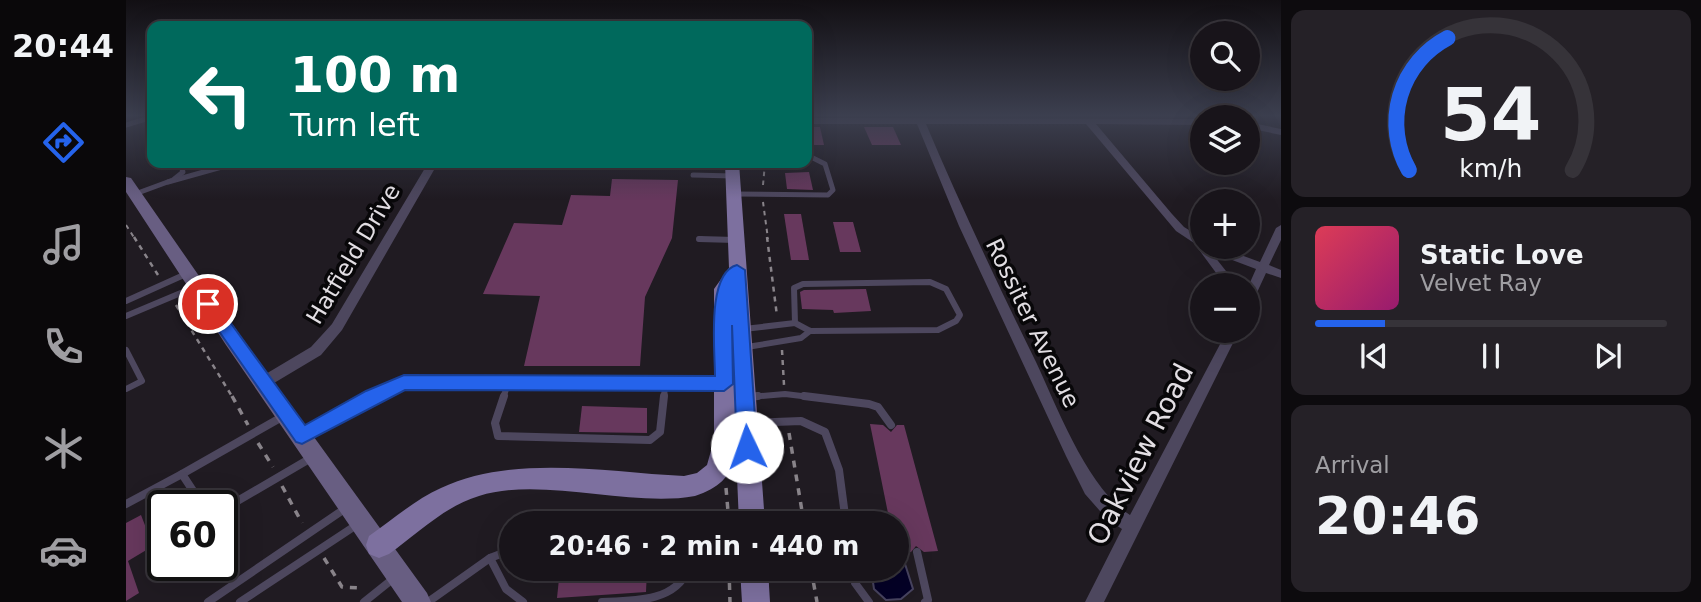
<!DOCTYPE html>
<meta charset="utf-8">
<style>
body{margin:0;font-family:"DejaVu Sans",sans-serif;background:#252127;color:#f1f3f6;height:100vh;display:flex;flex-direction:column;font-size:26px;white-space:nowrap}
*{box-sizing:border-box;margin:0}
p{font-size:23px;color:#9f9ea2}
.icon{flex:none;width:38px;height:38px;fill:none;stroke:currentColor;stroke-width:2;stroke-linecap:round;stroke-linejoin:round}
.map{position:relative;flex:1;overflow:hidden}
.panel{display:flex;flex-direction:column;gap:10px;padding:10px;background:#0d0b0e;width:420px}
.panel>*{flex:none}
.top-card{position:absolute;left:21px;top:21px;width:665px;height:147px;border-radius:14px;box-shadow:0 7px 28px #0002,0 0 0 2px #363339;background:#00695c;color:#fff;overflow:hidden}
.buttons{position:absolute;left:1064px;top:21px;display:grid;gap:14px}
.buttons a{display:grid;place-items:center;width:70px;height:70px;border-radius:50%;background:#18141a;box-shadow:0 7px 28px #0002,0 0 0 2px #363339;font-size:35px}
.speed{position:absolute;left:21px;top:490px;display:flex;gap:14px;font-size:35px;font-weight:700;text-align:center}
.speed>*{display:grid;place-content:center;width:91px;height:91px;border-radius:50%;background:#18141a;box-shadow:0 7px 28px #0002,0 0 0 2px #363339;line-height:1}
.speed .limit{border:4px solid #111;border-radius:10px;background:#fff;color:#111}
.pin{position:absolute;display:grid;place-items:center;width:60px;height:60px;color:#fff;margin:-30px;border:4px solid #fff;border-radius:50%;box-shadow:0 2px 7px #0007}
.me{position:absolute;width:77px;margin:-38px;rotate:357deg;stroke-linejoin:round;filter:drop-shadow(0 0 5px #0008)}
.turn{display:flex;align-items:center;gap:24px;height:147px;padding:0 28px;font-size:32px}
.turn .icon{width:91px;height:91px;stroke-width:2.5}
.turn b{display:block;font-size:49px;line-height:60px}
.big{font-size:52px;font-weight:600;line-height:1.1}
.panel .card{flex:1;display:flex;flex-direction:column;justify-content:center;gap:10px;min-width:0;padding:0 24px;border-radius:14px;background:#252127}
.panel .dial{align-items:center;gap:0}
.dial svg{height:182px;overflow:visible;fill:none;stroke:#363339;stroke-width:7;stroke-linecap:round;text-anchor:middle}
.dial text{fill:#f1f3f6;stroke:none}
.song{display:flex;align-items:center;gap:21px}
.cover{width:84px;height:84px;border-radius:10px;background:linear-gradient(135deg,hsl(350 70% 55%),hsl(320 70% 35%))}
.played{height:7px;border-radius:4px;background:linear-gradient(90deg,#2563eb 20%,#363339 20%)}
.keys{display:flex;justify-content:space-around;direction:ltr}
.trip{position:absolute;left:373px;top:511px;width:410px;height:70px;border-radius:35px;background:#18141a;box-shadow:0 7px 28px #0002,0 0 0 2px #363339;font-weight:600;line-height:70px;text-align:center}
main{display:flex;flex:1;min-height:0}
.tabs{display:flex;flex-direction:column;width:126px;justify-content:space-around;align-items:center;background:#0a080a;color:#9f9ea2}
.tabs .icon{width:49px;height:49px}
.tabs .current{color:#2563eb}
.tabs b{font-size:32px;color:#f1f3f6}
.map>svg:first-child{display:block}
.water{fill:#040026;stroke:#47435f;stroke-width:2}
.building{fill:#67385d}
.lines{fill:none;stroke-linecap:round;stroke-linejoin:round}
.path-far2{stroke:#89848a;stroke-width:2;stroke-dasharray:4.5 4.5;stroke-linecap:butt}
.path-far1{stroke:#89848a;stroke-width:2.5;stroke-dasharray:5 5;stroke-linecap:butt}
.path{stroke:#89848a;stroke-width:3.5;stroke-dasharray:7 7;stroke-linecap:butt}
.service-far2{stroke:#4d475e;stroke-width:5}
.service-far1{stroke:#4d475e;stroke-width:6}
.service{stroke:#4d475e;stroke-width:8}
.minor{fill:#4d475e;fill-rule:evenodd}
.secondary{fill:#685e82;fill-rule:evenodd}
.primary{fill:#7d709f;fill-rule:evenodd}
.route{fill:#2563eb;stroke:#184099;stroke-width:2}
.labels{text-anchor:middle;stroke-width:7;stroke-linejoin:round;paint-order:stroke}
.street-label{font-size:23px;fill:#e2dee3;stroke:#080709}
.near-street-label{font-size:28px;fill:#e2dee3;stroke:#080709}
</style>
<main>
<nav class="tabs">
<b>20:44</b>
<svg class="icon current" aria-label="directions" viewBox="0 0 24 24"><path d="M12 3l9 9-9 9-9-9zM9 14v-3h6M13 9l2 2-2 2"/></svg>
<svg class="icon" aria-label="music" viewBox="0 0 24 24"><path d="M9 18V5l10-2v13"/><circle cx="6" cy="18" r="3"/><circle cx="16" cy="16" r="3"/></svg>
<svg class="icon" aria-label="phone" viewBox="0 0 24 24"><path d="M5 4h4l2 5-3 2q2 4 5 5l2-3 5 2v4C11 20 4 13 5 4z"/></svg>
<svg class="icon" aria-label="climate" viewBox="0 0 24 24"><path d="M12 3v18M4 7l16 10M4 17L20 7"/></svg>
<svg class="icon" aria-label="car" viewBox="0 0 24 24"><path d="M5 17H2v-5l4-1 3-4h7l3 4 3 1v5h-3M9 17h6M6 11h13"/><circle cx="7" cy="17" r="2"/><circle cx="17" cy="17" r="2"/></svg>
</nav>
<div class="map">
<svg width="1155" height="602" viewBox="0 0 1155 602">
<rect width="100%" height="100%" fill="#201b22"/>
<polygon class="water" points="770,560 779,564 787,589 775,599 760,600 748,589 745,569 770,569"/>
<g class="building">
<polygon points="681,127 694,127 698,145 681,145"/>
<polygon points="738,127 767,127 775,145 746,145"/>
<polygon points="683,172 687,190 661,189 659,173"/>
<polygon points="486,179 552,180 546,238 519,297 514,366 398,366 414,296 357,294 388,223 436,225 445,195 484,196"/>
<polygon points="658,214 675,214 683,260 665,260"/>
<polygon points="707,222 727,222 735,252 714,252"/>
<polygon points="740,289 745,311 708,313 707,310 676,309 674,292 678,290"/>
<polygon points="456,406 521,408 521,433 453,432"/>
<polygon points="744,424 757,425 765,432 771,425 778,425 812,551 798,552 790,546 785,552 770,552 770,523 764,523"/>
<polygon points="15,515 27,546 2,561 13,593 0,601 0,523"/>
<polygon points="434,569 521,569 520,592 431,598"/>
</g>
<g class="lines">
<g class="path-far2">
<polyline points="637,185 639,163"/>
<polyline points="637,202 642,239"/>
<polyline points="0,225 9,239"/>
</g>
<g class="path-far1">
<polyline points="8,237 32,275"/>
<polyline points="641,237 651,316"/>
<polyline points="50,305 107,398"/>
<polyline points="656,350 658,385"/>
</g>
<g class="path">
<polyline points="106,396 122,425"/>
<polyline points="663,433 678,523"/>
<polyline points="132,443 147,467"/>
<polyline points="156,486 176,523"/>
<polyline points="600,488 603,523"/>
<polyline points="198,558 216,587 236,588"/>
<polyline points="603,569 604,602"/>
<polyline points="685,569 691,602"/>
</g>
<g class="service-far2">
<polyline points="0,125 26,117"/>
<polyline points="567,175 607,176"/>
<polyline points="42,182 110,163"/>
<polyline points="9,194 47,180 57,172 54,163"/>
<polyline points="610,194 702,195 707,190 699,164 681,155"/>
<polyline points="573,239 576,239"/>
</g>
<g class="service-far1">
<polyline points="573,239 609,240"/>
<polygon points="804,282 820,289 834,315 830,321 812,330 684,331 669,323 668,288 677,284"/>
<polyline points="0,301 60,274"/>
<polyline points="0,316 69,287"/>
<polyline points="618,329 669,323"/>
<polyline points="621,347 675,338 684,331"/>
<polyline points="0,350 16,381 0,389"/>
<polyline points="623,397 659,394 692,398"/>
<polyline points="243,398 278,383 596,384"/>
<polyline points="377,398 382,384"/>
<polyline points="538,398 539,385"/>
</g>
<g class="service">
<polyline points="378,396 369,423 372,436 524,440 534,432 538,396"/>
<polyline points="678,396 743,404 752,407 765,425"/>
<polyline points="623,397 632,396"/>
<polyline points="625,423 675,421 699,432 713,470 720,523"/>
<polyline points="179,434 247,396"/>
<polyline points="56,474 156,417"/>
<polyline points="0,504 56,474 77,506"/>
<polyline points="96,510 185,458"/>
<polyline points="791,552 802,600 799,602"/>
<polyline points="364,558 380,589 397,602"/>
<polyline points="727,569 729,583 743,602"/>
<polyline points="82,602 220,508"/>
<polyline points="114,602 232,524"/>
<polyline points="238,602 268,578"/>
<polyline points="302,602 364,558 385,550"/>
<path d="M 476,602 C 507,601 550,602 562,569"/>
</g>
<g class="minor">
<path d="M 681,118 L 1076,119 L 1076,125 L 970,124 L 1046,214 L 1058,227 L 1076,238 L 1076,247 L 1093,247 L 1134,262 L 1150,228 L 1155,225 L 1155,240 L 1143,265 L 1155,270 L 1155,278 L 1140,273 L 1128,299 L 1122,303 L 1122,287 L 1130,269 L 1085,252 L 1111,285 L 1099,285 L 1068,243 L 1050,231 L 960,124 L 800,124 C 834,204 871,283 910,362 C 931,407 962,489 1004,515 L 1101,331 L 1113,331 L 978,602 L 959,602 L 996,529 L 981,519 L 959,494 L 940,456 L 833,226 L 791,124 L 681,124 Z"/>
<polygon points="1122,122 1155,129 1155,135 1122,128"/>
<polygon points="302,163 312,163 216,330 195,355 143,386 138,387 133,386 131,382 133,378 185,347 206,324"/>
</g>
<polygon class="secondary" points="0,177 5,178 114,335 301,593 305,602 276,602 100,345 0,192"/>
<g class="primary">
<path d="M 599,163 L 613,163 L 639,523 L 613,523 L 610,453 C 605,478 592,488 569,496 C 505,508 415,476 353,496 C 319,506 291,534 263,554 L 253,558 L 243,554 L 240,545 L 243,536 C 266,520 290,499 315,488 C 387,454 480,472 558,476 L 571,473 L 581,465 L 588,440 L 588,289 L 603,268 Z"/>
<polygon points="614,569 642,569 644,602 616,602"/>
</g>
</g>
<linearGradient id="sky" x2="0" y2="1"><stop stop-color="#120f13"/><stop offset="0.58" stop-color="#3c3f4f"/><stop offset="1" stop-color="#3c3f4f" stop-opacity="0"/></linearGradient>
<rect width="1155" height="199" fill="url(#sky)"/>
<path class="route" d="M 611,265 L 619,270 L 631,447 L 628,453 L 621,455 L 614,453 L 611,447 L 606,325 L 607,384 L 598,391 L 279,390 L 176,444 L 170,442 L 74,304 L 77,300 L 88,300 L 179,425 L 240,391 L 278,375 L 589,376 C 589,350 580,273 611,265 Z"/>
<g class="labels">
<g class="street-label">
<text transform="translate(227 254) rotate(-59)" y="8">Hatfield Drive</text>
<text transform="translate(907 323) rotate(64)" y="8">Rossiter Avenue</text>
</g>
<g class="near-street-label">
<text transform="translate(1014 454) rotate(-63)" y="10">Oakview Road</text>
</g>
</g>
</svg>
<div class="buttons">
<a><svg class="icon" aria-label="search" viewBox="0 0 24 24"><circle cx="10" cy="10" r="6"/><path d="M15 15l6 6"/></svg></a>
<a><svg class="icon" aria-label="layers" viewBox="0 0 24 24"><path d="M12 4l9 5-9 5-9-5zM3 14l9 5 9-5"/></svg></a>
<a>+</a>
<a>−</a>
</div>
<div class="speed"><div class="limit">60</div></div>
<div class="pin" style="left:82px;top:304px;background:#d93025"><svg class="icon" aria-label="arrive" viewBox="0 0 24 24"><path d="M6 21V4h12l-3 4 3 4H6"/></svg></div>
<svg class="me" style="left:621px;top:447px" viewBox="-20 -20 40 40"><circle r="19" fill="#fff"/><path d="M0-13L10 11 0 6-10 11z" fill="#2563eb"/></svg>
<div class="trip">20:46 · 2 min · 440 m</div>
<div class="top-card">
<div class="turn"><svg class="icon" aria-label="left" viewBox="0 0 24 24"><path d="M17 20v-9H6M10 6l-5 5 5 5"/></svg><div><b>100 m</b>Turn left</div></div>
</div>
</div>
<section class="panel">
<div class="card dial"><svg viewBox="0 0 100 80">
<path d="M14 69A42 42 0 1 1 86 69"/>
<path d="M14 69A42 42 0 0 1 31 11" stroke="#2563eb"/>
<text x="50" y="56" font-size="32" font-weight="700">54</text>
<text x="50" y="72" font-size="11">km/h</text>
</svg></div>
<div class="card">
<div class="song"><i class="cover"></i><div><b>Static Love</b><p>Velvet Ray</p></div></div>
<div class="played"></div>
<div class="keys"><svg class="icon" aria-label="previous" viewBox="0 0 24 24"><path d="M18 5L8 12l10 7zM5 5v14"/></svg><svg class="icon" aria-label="pause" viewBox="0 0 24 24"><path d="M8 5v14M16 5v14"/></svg><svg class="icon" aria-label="next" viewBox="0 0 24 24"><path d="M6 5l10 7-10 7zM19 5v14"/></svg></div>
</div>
<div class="card"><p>Arrival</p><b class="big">20:46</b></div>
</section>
</main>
